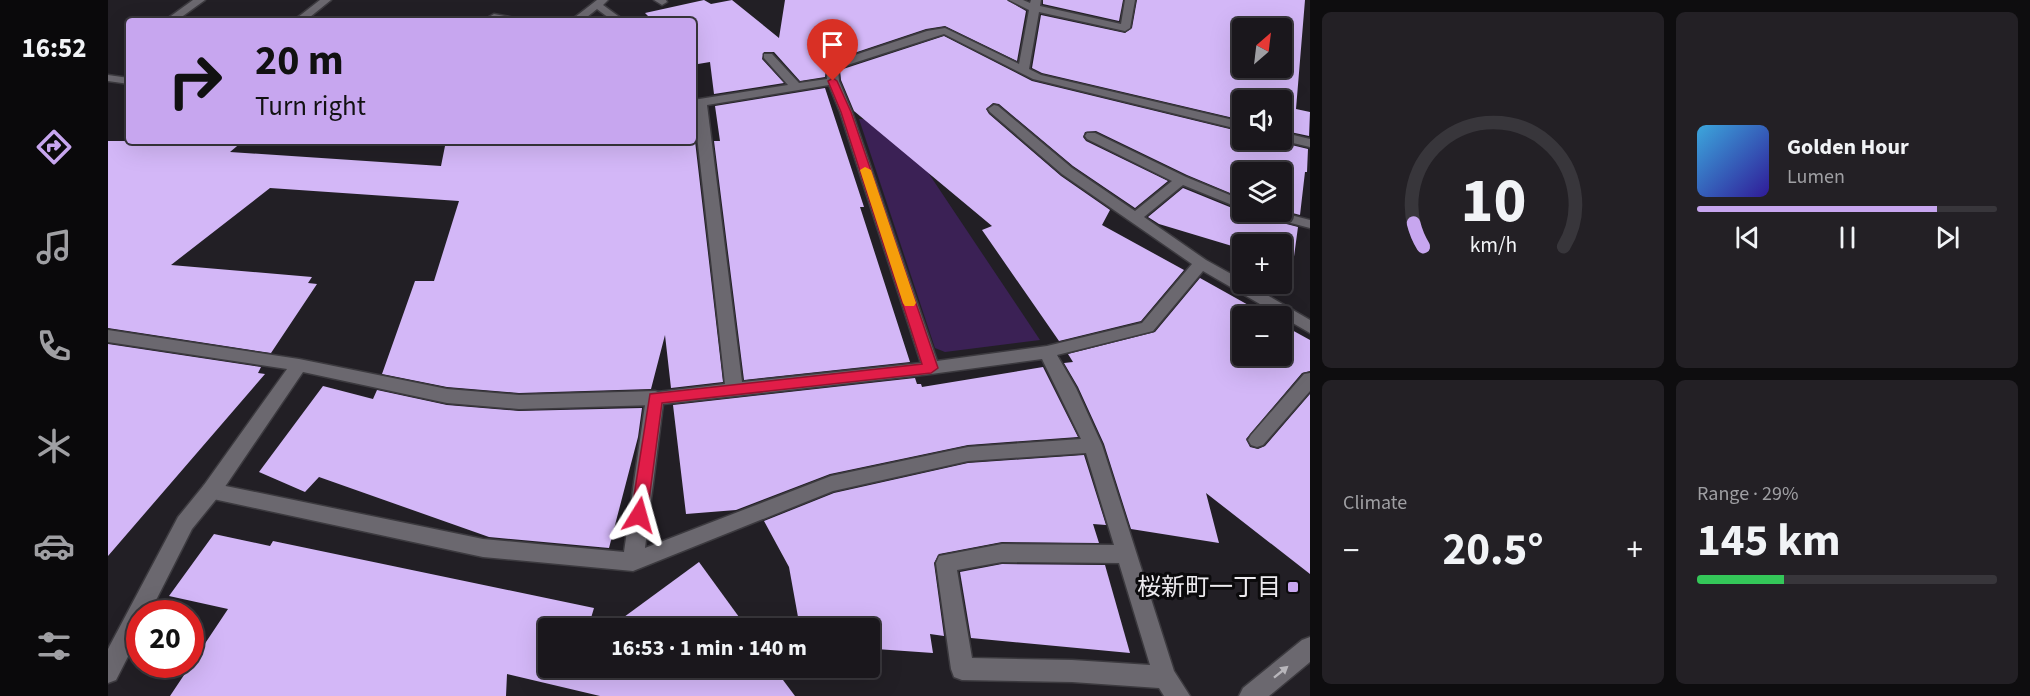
<!DOCTYPE html>
<meta charset="utf-8">
<style>
body{margin:0;font-family:"Source Sans 3","Noto Sans JP",sans-serif;background:#232025;color:#f1f3f6;height:100vh;display:flex;flex-direction:column;font-size:22px;white-space:nowrap}
*{box-sizing:border-box;margin:0}
p{font-size:20px;color:#9f9fa3}
.icon{flex:none;width:33px;height:33px;fill:none;stroke:currentColor;stroke-width:2;stroke-linecap:round;stroke-linejoin:round}
.map{position:relative;flex:1;overflow:hidden}
.details{display:flex;flex-direction:column;gap:12px;padding:12px;background:#0e0d0f;width:720px}
.details>*{flex:none}
.banner{position:absolute;left:18px;top:18px;width:570px;height:126px;border-radius:6px;box-shadow:0 6px 24px #0002,0 0 0 2px #38363b;background:#c7a6ef;color:#111;overflow:hidden}
.needle{width:39px;rotate:28deg}
.tools{position:absolute;left:1124px;top:18px;display:grid;gap:12px}
.tools a{display:grid;place-items:center;width:60px;height:60px;border-radius:6px;background:#1a171c;box-shadow:0 6px 24px #0002,0 0 0 2px #38363b;font-size:30px}
.speed{position:absolute;left:18px;top:600px;display:flex;gap:12px;font-size:30px;font-weight:700;text-align:center}
.speed>*{display:grid;place-content:center;width:78px;height:78px;border-radius:50%;background:#1a171c;box-shadow:0 6px 24px #0002,0 0 0 2px #38363b;line-height:1}
.speed .limit{border:9px solid #d22;background:#fff;color:#111}
.pin{position:absolute;display:grid;place-items:center;width:51px;height:51px;color:#fff;margin:-62px -26px;border-radius:50% 50% 50% 0;rotate:-45deg;box-shadow:0 0 6px #0007}
.pin .icon{rotate:45deg}
.me{position:absolute;width:66px;margin:-33px;rotate:8deg;stroke-linejoin:round;filter:drop-shadow(0 0 4px #0008)}
.turn{display:flex;align-items:center;gap:21px;height:126px;padding:0 30px;font-size:27px}
.turn .icon{width:78px;height:78px;stroke-width:2.5}
.turn b{display:block;font-size:42px;line-height:51px}
.big{font-size:45px;font-weight:700;line-height:1.1}
.details .widget{flex:1;display:flex;flex-direction:column;justify-content:center;gap:9px;min-width:0;padding:0 21px;border-radius:9px;background:#232025}
.details .dial{align-items:center;gap:0}
.dial svg{height:156px;overflow:visible;fill:none;stroke:#38363b;stroke-width:7;stroke-linecap:round;text-anchor:middle}
.dial text{fill:#f1f3f6;stroke:none}
.song{display:flex;align-items:center;gap:18px}
.cover{width:72px;height:72px;border-radius:9px;background:linear-gradient(135deg,hsl(200 70% 55%),hsl(250 70% 35%))}
.played{height:6px;border-radius:3px;background:linear-gradient(90deg,#c7a6ef 80%,#38363b 80%)}
.keys{display:flex;justify-content:space-around;direction:ltr}
.heat{display:flex;justify-content:space-between;align-items:center;font-size:33px;direction:ltr}
.charge{height:9px;border-radius:4px;background:linear-gradient(90deg,#34c759 29%,#38363b 0)}
.details .tiles{flex:1;display:grid;gap:12px;grid-template-columns:repeat(2,1fr)}
.trip{position:absolute;left:430px;top:618px;width:342px;height:60px;border-radius:6px;background:#1a171c;box-shadow:0 6px 24px #0002,0 0 0 2px #38363b;font-weight:700;line-height:60px;text-align:center}
main{display:flex;flex:1;min-height:0}
.dock{display:flex;flex-direction:column;width:108px;justify-content:space-around;align-items:center;background:#0a090b;color:#9f9fa3}
.dock .icon{width:42px;height:42px}
.dock .current{color:#c7a6ef}
.dock b{font-size:27px;color:#f1f3f6}
.map>svg:first-child{display:block}
.green{fill:#3b2155}
.building{fill:#d3b7f7;fill-rule:evenodd}
.lines{fill:none;stroke-linecap:round;stroke-linejoin:round}
.service-casing{stroke:#3c3a3f;stroke-width:3}
.minor-casing{stroke:#3c3a3f;stroke-width:3}
.service{fill:#6b686f;fill-rule:evenodd}
.minor{fill:#6b686f;fill-rule:evenodd}
.oneway{fill:#b8b6bb}
.route{fill:#e11d48;stroke:#92132f;stroke-width:1.5}
.slow{fill:#f59e0b}
.poi-dot{fill:#c7a6ef;stroke:#0b0a0c;stroke-width:2}
.labels{text-anchor:middle;stroke-width:6;stroke-linejoin:round;paint-order:stroke}
.near-poi-label{font-size:24px;fill:#eceaee;stroke:#0b0a0c;text-anchor:end}
</style>
<main>
<nav class="dock">
<b>16:52</b>
<svg class="icon current" aria-label="directions" viewBox="0 0 24 24"><path d="M12 3l9 9-9 9-9-9zM9 14v-3h6M13 9l2 2-2 2"/></svg>
<svg class="icon" aria-label="music" viewBox="0 0 24 24"><path d="M9 18V5l10-2v13"/><circle cx="6" cy="18" r="3"/><circle cx="16" cy="16" r="3"/></svg>
<svg class="icon" aria-label="phone" viewBox="0 0 24 24"><path d="M5 4h4l2 5-3 2q2 4 5 5l2-3 5 2v4C11 20 4 13 5 4z"/></svg>
<svg class="icon" aria-label="climate" viewBox="0 0 24 24"><path d="M12 3v18M4 7l16 10M4 17L20 7"/></svg>
<svg class="icon" aria-label="car" viewBox="0 0 24 24"><path d="M5 17H2v-5l4-1 3-4h7l3 4 3 1v5h-3M9 17h6M6 11h13"/><circle cx="7" cy="17" r="2"/><circle cx="17" cy="17" r="2"/></svg>
<svg class="icon" aria-label="filters" viewBox="0 0 24 24"><path d="M4 7h16M4 17h16"/><circle cx="9" cy="7" r="2"/><circle cx="15" cy="17" r="2"/></svg>
</nav>
<div class="map">
<svg width="1202" height="696" viewBox="0 0 1202 696">
<rect width="100%" height="100%" fill="#221f25"/>
<polygon class="green" points="751,119 785,120 932,340 837,352 827,348"/>
<g class="building">
<polygon points="596,0 603,4 624,0 671,38 677,0 899,0 918,11 909,61 837,26 818,29 719,62 717,77 692,81 666,52 656,52 654,59 676,83 606,94 602,62 590,64 585,60 585,21 545,21 537,13"/>
<polygon points="935,0 1015,0 1011,21 935,4"/>
<path d="M 1029,0 L 1197,0 L 1188,109 L 1202,112 L 1201,136 L 1173,130 L 1173,100 L 1134,100 L 1134,120 L 934,73 L 924,68 L 933,15 L 1017,33 L 1024,28 ZM 1134,28 L 1173,28 L 1173,68 L 1134,68 Z"/>
<polygon points="836,36 924,81 1134,132 1134,140 1170,140 1171,142 1200,149 1199,172 1197,172 1192,215 1173,210 1173,172 1134,172 1134,198 1079,175 988,131 977,132 975,137 978,141 1060,181 1027,208 965,166 891,104 885,103 878,109 881,114 953,176 1002,210 994,225 1076,270 1033,321 951,341 874,230 884,226 746,111 733,80 732,70"/>
<polygon points="717,88 756,207 752,207 802,362 636,380 606,141 612,141 607,106"/>
<polygon points="0,141 135,141 122,152 333,166 338,141 587,141 615,382 563,388 557,335 543,389 411,393 339,387 274,374 307,281 326,281 351,201 162,188 63,265 204,277 200,283 209,284 163,353 0,328"/>
<polygon points="1075,188 1134,212 1148,212 1151,217 1190,227 1185,264 1173,261 1173,244 1134,244 1134,249 1051,224 1040,217"/>
<polygon points="1092,278 1160,316 1134,316 1134,356 1173,356 1173,324 1202,340 1202,371 1194,373 1138,439 1142,447 1150,449 1157,446 1202,394 1202,574 1098,493 1111,543 1023,529 996,444 970,387 956,363 965,362 960,354 1047,332"/>
<polygon points="0,344 153,367 150,373 157,374 0,556"/>
<polygon points="935,367 970,437 860,445 722,474 628,510 578,514 565,405 807,378 809,384 813,384 814,387"/>
<polygon points="215,386 265,399 269,390 339,405 411,411 534,408 530,437 501,548 381,537 211,477 197,492 151,472"/>
<polygon points="976,455 998,525 985,524 991,543 894,542 831,554 826,563 836,636 822,634 825,653 768,649 766,628 692,628 681,567 656,521 726,493 860,463"/>
<polygon points="106,534 162,546 165,541 486,608 480,628 441,628 441,668 666,668 687,696 492,696 399,674 398,696 62,696 120,609 61,596"/>
<polygon points="591,562 639,628 501,628"/>
<polygon points="894,564 997,565 1022,653 863,638 852,572"/>
</g>
<g class="lines">
<defs>
<g id="service">
<polygon points="85,0 97,0 68,21 56,21"/>
<polygon points="489,0 500,0 495,5 517,21 505,21 489,9 474,21 462,21"/>
<polygon points="546,0 558,0 559,2 554,5"/>
<path d="M 901,0 L 915,0 L 922,3 L 923,0 L 933,0 L 932,6 L 1013,24 L 1017,0 L 1027,0 L 1022,28 L 1017,31 L 931,12 L 921,69 L 933,75 L 1134,122 L 1134,130 L 925,79 L 836,34 L 730,68 L 731,81 L 744,112 L 829,361 L 939,346 L 1034,323 L 1084,264 L 954,174 L 882,112 L 880,109 L 886,105 L 890,106 L 964,168 L 1027,211 L 1064,181 L 979,139 L 977,136 L 979,133 L 987,133 L 1078,177 L 1134,200 L 1134,209 L 1075,185 L 1036,217 L 1098,260 L 1134,280 L 1134,284 L 1140,284 L 1202,320 L 1202,333 L 1095,271 L 1045,331 L 949,355 L 968,388 L 994,445 L 1066,671 L 1082,696 L 1056,696 L 1051,688 L 964,682 L 854,680 L 846,677 L 843,669 L 828,563 L 831,556 L 894,544 L 1006,545 L 978,453 L 860,461 L 725,491 L 525,571 L 375,557 L 96,497 L 93,491 L 96,485 L 103,483 L 375,539 L 516,552 L 538,398 L 541,393 L 617,384 L 585,100 L 680,85 L 656,58 L 656,54 L 664,54 L 691,83 L 719,79 L 720,64 L 819,31 L 837,28 L 911,64 L 921,10 ZM 721,85 L 732,112 L 813,363 L 634,382 L 599,105 ZM 934,359 L 973,439 L 860,447 L 723,476 L 537,548 L 555,404 L 823,374 ZM 894,562 L 1011,563 L 1042,665 L 964,660 L 864,658 L 849,570 Z"/>
<polygon points="386,14 412,19 413,21 374,21"/>
<polygon points="0,75 21,78 21,84 0,81"/>
<polygon points="1173,132 1202,139 1202,147 1172,140"/>
<polygon points="1150,212 1171,212 1202,220 1202,228 1152,215"/>
<polygon points="1202,373 1202,391 1155,445 1149,447 1143,445 1140,440 1143,435 1196,374"/>
</g>
<g id="minor">
<polygon points="212,0 223,0 197,21 185,21"/>
<polygon points="0,330 191,359 339,389 411,395 547,391 553,393 556,398 553,403 547,405 411,409 339,403 195,372 110,497 84,529 41,614 32,614 32,633 8,680 0,683 0,649 70,517 96,485 179,369 0,342"/>
<polygon points="1202,637 1202,662 1161,696 1131,696 1135,688 1194,640"/>
</g>
</defs>
<use href="#service" class="service-casing"/>
<use href="#minor" class="minor-casing"/>
<use href="#service" class="service"/>
<use href="#minor" class="minor"/>
</g>
<defs><path id="oneway-solid" d="M-6-.8H1V-3.2L6.5 0L1 3.2V.8H-6Z" transform="scale(1.5)"/></defs>
<use class="oneway" href="#oneway-solid" transform="translate(1173 672) rotate(-39)"/>
<polygon class="route" points="725,78 729,81 743,112 830,368 823,373 554,403 539,515 537,520 531,522 525,520 523,515 542,394 814,364 733,112 720,81"/>
<polygon class="slow" points="757,167 763,170 808,303 806,306 797,306 795,303 752,170"/>
<rect class="poi-dot" x="1179" y="581" width="12" height="12" rx="3"/>
<g class="labels">
<g class="near-poi-label">
<text x="1173" y="595">桜新町一丁目</text>
</g>
</g>
</svg>
<div class="tools">
<a><svg class="needle" viewBox="-14 -14 28 28"><path d="M0-13l5 13h-10z" fill="#e53935"/><path d="M0 13l5-13h-10z" fill="#9f9fa3"/></svg></a>
<a><svg class="icon" aria-label="sound" viewBox="0 0 24 24"><path d="M4 9h4l5-4v14l-5-4H4zM17 9q2 3 0 6"/></svg></a>
<a><svg class="icon" aria-label="layers" viewBox="0 0 24 24"><path d="M12 4l9 5-9 5-9-5zM3 14l9 5 9-5"/></svg></a>
<a>+</a>
<a>−</a>
</div>
<div class="speed"><div class="limit">20</div></div>
<div class="pin" style="left:725px;top:81px;background:#d93025"><svg class="icon" aria-label="arrive" viewBox="0 0 24 24"><path d="M6 21V4h12l-3 4 3 4H6"/></svg></div>
<svg class="me" style="left:531px;top:515px" viewBox="-20 -20 40 40"><path d="M0-17L14 15 0 8-14 15z" fill="#e11d48" stroke="#fff" stroke-width="4"/></svg>
<div class="trip">16:53 · 1 min · 140 m</div>
<div class="banner">
<div class="turn"><svg class="icon" aria-label="right" viewBox="0 0 24 24"><path d="M7 20v-9h11M14 6l5 5-5 5"/></svg><div><b>20 m</b>Turn right</div></div>
</div>
</div>
<section class="details">
<div class="tiles">
<div class="widget dial"><svg viewBox="0 0 100 80">
<path d="M14 69A42 42 0 1 1 86 69"/>
<path d="M14 69A42 42 0 0 1 9 57" stroke="#c7a6ef"/>
<text x="50" y="56" font-size="32" font-weight="700">10</text>
<text x="50" y="72" font-size="11">km/h</text>
</svg></div>
<div class="widget">
<div class="song"><i class="cover"></i><div><b>Golden Hour</b><p>Lumen</p></div></div>
<div class="played"></div>
<div class="keys"><svg class="icon" aria-label="previous" viewBox="0 0 24 24"><path d="M18 5L8 12l10 7zM5 5v14"/></svg><svg class="icon" aria-label="pause" viewBox="0 0 24 24"><path d="M8 5v14M16 5v14"/></svg><svg class="icon" aria-label="next" viewBox="0 0 24 24"><path d="M6 5l10 7-10 7zM19 5v14"/></svg></div>
</div>
<div class="widget"><p>Climate</p>
<div class="heat"><a>−</a><b class="big">20.5°</b><a>+</a></div>
</div>
<div class="widget"><p>Range · 29%</p><b class="big">145 km</b><div class="charge"></div></div>
</div>
</section>
</main>
